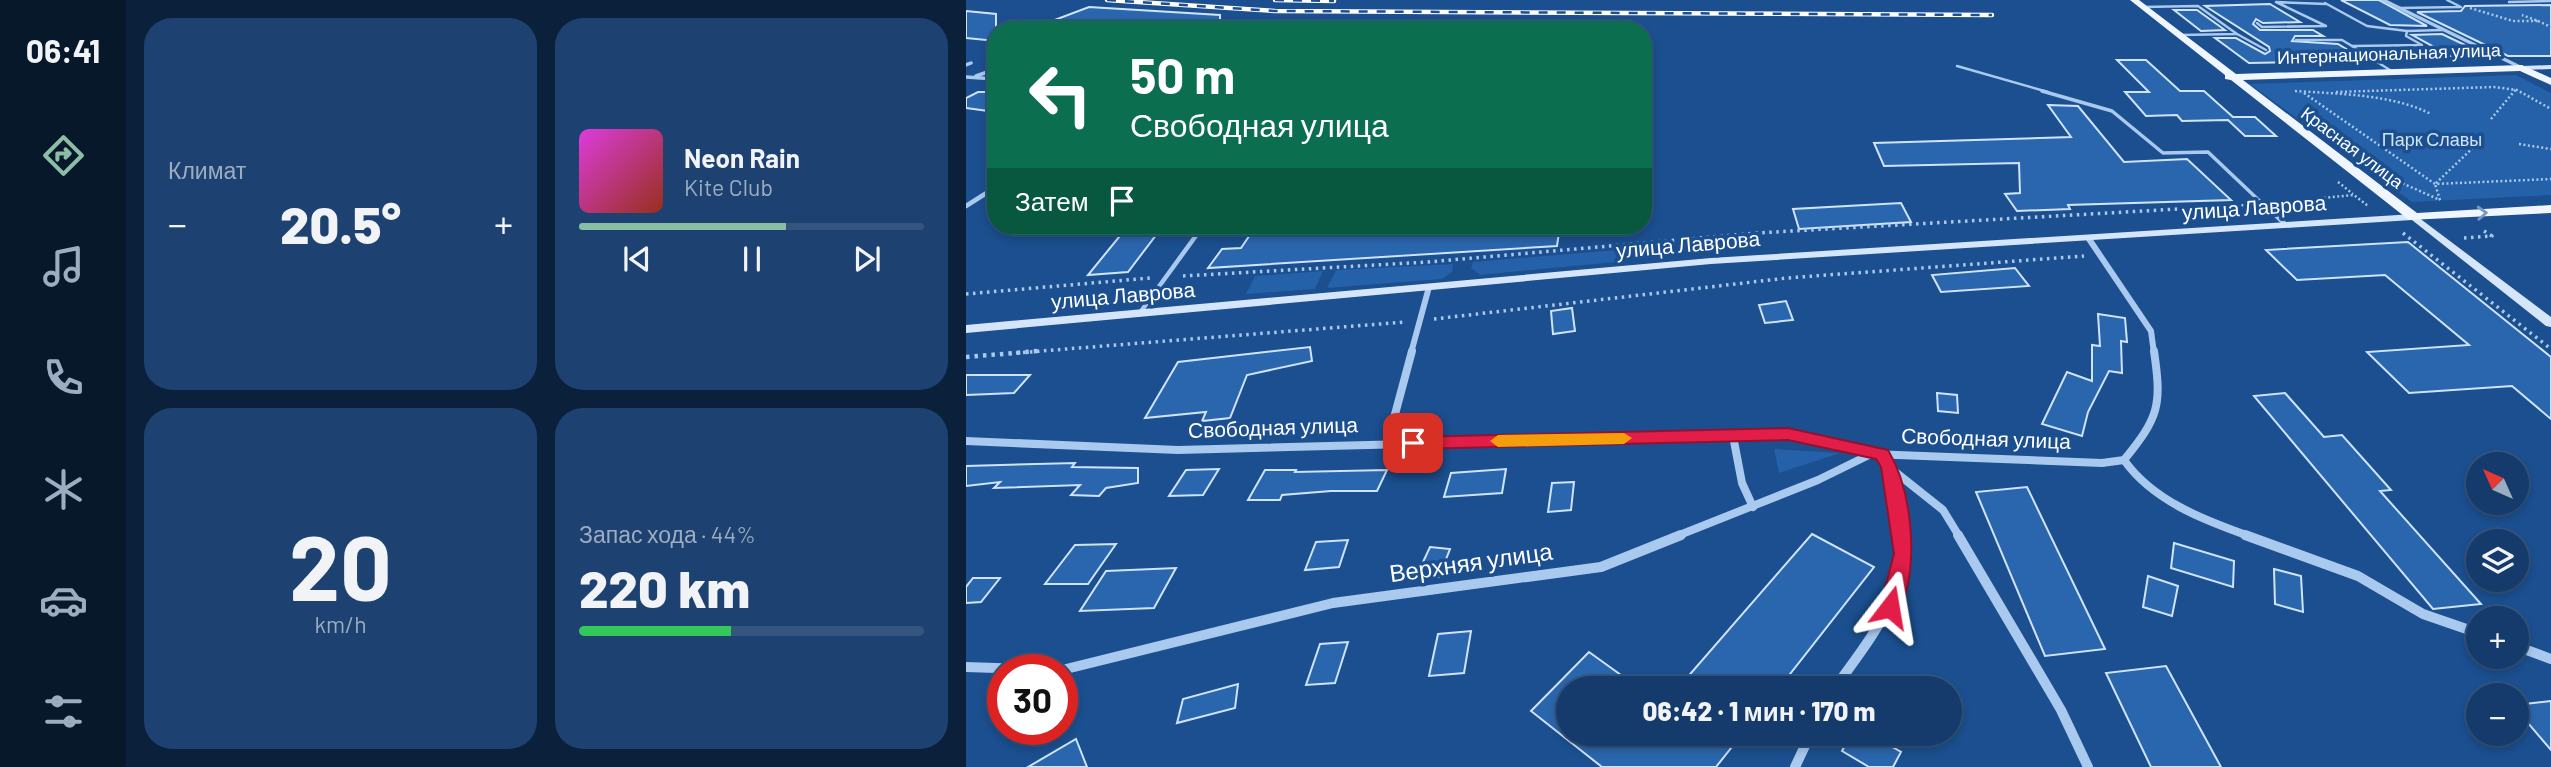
<!DOCTYPE html>
<html lang="ru">
<meta charset="utf-8">
<style>
body{margin:0;font-family:Barlow,sans-serif;background:#1d4271;color:#f1f3f6;height:100vh;display:flex;flex-direction:column;font-size:26px;white-space:nowrap}
*{box-sizing:border-box;margin:0}
p{font-size:23px;color:#9dadc1}
.icon{flex:none;width:38px;height:38px;fill:none;stroke:currentColor;stroke-width:2;stroke-linecap:round;stroke-linejoin:round}
.map{position:relative;flex:1;overflow:hidden}
.details{display:flex;flex-direction:column;gap:18px;padding:18px;background:#0b203b;width:840px}
.details>*{flex:none}
.guide{position:absolute;left:21px;top:21px;width:665px;height:214px;border-radius:28px;box-shadow:0 4px 10px #0003,0 0 0 2px #33557e;background:#0b6e4f;color:#fff;overflow:hidden}
.needle{width:46px;rotate:315deg}
.buttons{position:absolute;left:1500px;top:452px;display:grid;gap:14px}
.buttons a{display:grid;place-items:center;width:63px;height:63px;border-radius:50%;background:#143b6b;box-shadow:0 4px 10px #0003,0 0 0 2px #33557e;font-size:35px}
.speed{position:absolute;left:21px;top:654px;display:flex;gap:14px;font-size:35px;font-weight:700;text-align:center}
.speed>*{display:grid;place-content:center;width:91px;height:91px;border-radius:50%;background:#143b6b;box-shadow:0 4px 10px #0003,0 0 0 2px #33557e;line-height:1}
.speed .limit{border:10px solid #d22;background:#fff;color:#111}
.pin{position:absolute;display:grid;place-items:center;width:60px;height:60px;color:#fff;margin:-30px;border-radius:14px;box-shadow:0 4px 10px #0006}
.me{position:absolute;width:77px;margin:-38px;rotate:14deg;stroke-linejoin:round;filter:drop-shadow(0 0 5px #0008)}
.turn{display:flex;align-items:center;gap:24px;height:147px;padding:0 28px;font-size:32px}
.turn .icon{width:91px;height:91px;stroke-width:2.5}
.turn b{display:block;font-size:49px;line-height:60px}
.then{display:flex;align-items:center;height:66px;padding:0 28px;background:#0003;gap:14px;font-size:26px}
.big{font-size:52px;font-weight:800;line-height:1.1}
.details .card{flex:1;display:flex;flex-direction:column;justify-content:center;gap:10px;min-width:0;padding:0 24px;border-radius:28px;background:#1d4271}
.details .dial{align-items:center;gap:0}
.dial b{font-size:91px;line-height:1}
.song{display:flex;align-items:center;gap:21px}
.cover{width:84px;height:84px;border-radius:10px;background:linear-gradient(135deg,hsl(300 70% 55%),hsl(10 70% 35%))}
.played{height:7px;border-radius:4px;background:linear-gradient(90deg,#8abfa5 60%,#33557e 60%)}
.keys{display:flex;justify-content:space-around;direction:ltr}
.heat{display:flex;justify-content:space-between;align-items:center;font-size:38px;direction:ltr}
.charge{height:10px;border-radius:5px;background:linear-gradient(90deg,#34c759 44%,#33557e 0)}
.details .tiles{flex:1;display:grid;gap:18px;grid-template-columns:repeat(2,1fr)}
.trip{position:absolute;left:590px;top:676px;width:406px;height:70px;border-radius:35px;background:#143b6b;box-shadow:0 4px 10px #0003,0 0 0 2px #33557e;font-weight:800;line-height:70px;text-align:center}
main{display:flex;flex:1;min-height:0}
.menu{display:flex;flex-direction:column;width:126px;justify-content:space-around;align-items:center;background:#08182b;color:#9dadc1}
.menu .icon{width:49px;height:49px}
.menu .active{color:#8abfa5}
.menu b{font-size:32px;color:#f1f3f6}
.map>svg:first-child{display:block}
.green{fill:#2461a8}
.building{fill:#2a66ad;stroke:#cfe3fa;stroke-width:2}
.lines{fill:none;stroke-linecap:round;stroke-linejoin:round}
.path-far2{stroke:#a9c9ee;stroke-width:2.5;stroke-dasharray:2 2.5;stroke-linecap:butt}
.path-far1{stroke:#a9c9ee;stroke-width:3.5;stroke-dasharray:2.5 4.5;stroke-linecap:butt}
.path{stroke:#a9c9ee;stroke-width:4.5;stroke-dasharray:3.5 5;stroke-linecap:butt}
.service-far2{stroke:#a9c9ee;stroke-width:2.5}
.service-far1{stroke:#a9c9ee;stroke-width:3.5}
.service{stroke:#a9c9ee;stroke-width:4.5}
.minor-far4{stroke:#a9c9ee;stroke-width:3.5}
.minor-far3{stroke:#a9c9ee;stroke-width:4.5}
.minor-far2{stroke:#a9c9ee;stroke-width:6}
.minor-far1{stroke:#a9c9ee;stroke-width:8}
.minor{stroke:#a9c9ee;stroke-width:10}
.secondary{fill:#d6e6fa;fill-rule:evenodd}
.primary{fill:#f0f6ff;fill-rule:evenodd}
.rail-casing{stroke:#fff;stroke-width:4.5}
.rail{stroke:#1b4f8f;stroke-width:2.5;stroke-dasharray:9;stroke-linecap:butt}
.oneway{stroke:#7b9ac1}
.route{fill:#e11d48;stroke:#92132f;stroke-width:2}
.slow{fill:#f59e0b}
.labels{text-anchor:middle;stroke-width:7;stroke-linejoin:round;paint-order:stroke}
.far-street-label{font-size:18px;fill:#fff;stroke:#1b4f8f}
.far-park-label{font-size:18px;fill:#cfe3fa;stroke:#1b4f8f}
.street-label{font-size:21px;fill:#fff;stroke:#1b4f8f}
.near-street-label{font-size:24px;fill:#fff;stroke:#1b4f8f}
</style>
<main>
<nav class="menu">
<b>06:41</b>
<svg class="icon active" aria-label="directions" viewBox="0 0 24 24"><path d="M12 3l9 9-9 9-9-9zM9 14v-3h6M13 9l2 2-2 2"/></svg>
<svg class="icon" aria-label="music" viewBox="0 0 24 24"><path d="M9 18V5l10-2v13"/><circle cx="6" cy="18" r="3"/><circle cx="16" cy="16" r="3"/></svg>
<svg class="icon" aria-label="phone" viewBox="0 0 24 24"><path d="M5 4h4l2 5-3 2q2 4 5 5l2-3 5 2v4C11 20 4 13 5 4z"/></svg>
<svg class="icon" aria-label="climate" viewBox="0 0 24 24"><path d="M12 3v18M4 7l16 10M4 17L20 7"/></svg>
<svg class="icon" aria-label="car" viewBox="0 0 24 24"><path d="M5 17H2v-5l4-1 3-4h7l3 4 3 1v5h-3M9 17h6M6 11h13"/><circle cx="7" cy="17" r="2"/><circle cx="17" cy="17" r="2"/></svg>
<svg class="icon" aria-label="filters" viewBox="0 0 24 24"><path d="M4 7h16M4 17h16"/><circle cx="9" cy="7" r="2"/><circle cx="15" cy="17" r="2"/></svg>
</nav>
<section class="details">
<div class="tiles">
<div class="card"><p>Климат</p>
<div class="heat"><a>−</a><b class="big">20.5°</b><a>+</a></div>
</div>
<div class="card">
<div class="song"><i class="cover"></i><div><b>Neon Rain</b><p>Kite Club</p></div></div>
<div class="played"></div>
<div class="keys"><svg class="icon" aria-label="previous" viewBox="0 0 24 24"><path d="M18 5L8 12l10 7zM5 5v14"/></svg><svg class="icon" aria-label="pause" viewBox="0 0 24 24"><path d="M8 5v14M16 5v14"/></svg><svg class="icon" aria-label="next" viewBox="0 0 24 24"><path d="M6 5l10 7-10 7zM19 5v14"/></svg></div>
</div>
<div class="card dial"><b>20</b><p>km/h</p></div>
<div class="card"><p>Запас хода · 44%</p><b class="big">220 km</b><div class="charge"></div></div>
</div>
</section>
<div class="map">
<svg width="1585" height="767" viewBox="0 0 1585 767">
<rect width="100%" height="100%" fill="#1b4f8f"/>
<g class="green">
<polygon points="1550,75 1585,93 1585,195 1446,202 1284,84"/>
<polygon points="651,250 649,262 514,275 505,268 507,262"/>
<polygon points="487,264 486,272 476,279 361,288 370,270"/>
<polygon points="357,271 349,289 280,294 289,276"/>
<polygon points="808,449 874,453 813,473"/>
</g>
<g class="building">
<polygon points="1375,0 1413,0 1461,26 1424,25"/>
<polygon points="1304,4 1334,22 1297,23 1290,19 1287,24 1294,30 1347,30 1357,36 1329,36 1326,41 1372,44 1400,61 1283,63 1249,38 1270,38 1299,54 1304,51 1303,47 1239,6"/>
<polygon points="1585,5 1585,56 1542,56 1451,12 1495,11 1499,6"/>
<polygon points="123,7 254,15 254,30 166,30 78,24"/>
<polygon points="1208,10 1231,10 1259,30 1235,31"/>
<polygon points="0,11 30,14 30,41 0,38"/>
<polygon points="1476,34 1524,57 1488,58 1446,35"/>
<polygon points="1151,60 1180,60 1214,91 1238,91 1267,117 1289,117 1310,136 1279,136 1262,120 1216,121 1211,115 1180,116 1159,92 1183,92"/>
<polygon points="12,92 30,92 30,112 0,108 0,98"/>
<polygon points="1082,105 1112,106 1158,162 1221,159 1265,200 1102,205 1104,209 1051,211 1039,194 1054,193 1053,163 918,166 908,143 1105,137"/>
<polygon points="935,203 945,222 833,229 827,209"/>
<polygon points="162,226 197,226 162,272 122,275"/>
<polygon points="290,226 594,226 591,246 242,268 256,249 275,248"/>
<polygon points="1442,242 1585,357 1585,419 1546,386 1443,393 1401,352 1503,345 1419,275 1331,280 1300,250"/>
<polygon points="1049,268 1063,286 975,292 966,275"/>
<polygon points="820,301 827,320 799,323 793,305"/>
<polygon points="606,308 609,331 587,334 585,311"/>
<polygon points="1132,314 1159,318 1161,342 1155,341 1156,373 1143,371 1122,412 1116,436 1076,424 1101,372 1126,381 1126,345 1134,346"/>
<polygon points="344,347 346,361 281,375 264,418 236,421 240,412 179,418 212,362"/>
<polygon points="0,375 64,375 48,393 0,395"/>
<polygon points="971,393 991,395 992,413 972,411"/>
<polygon points="1319,393 1358,437 1376,435 1425,490 1414,491 1515,604 1467,609 1288,396"/>
<polygon points="109,463 106,467 172,468 172,483 140,488 133,496 105,495 114,485 28,488 34,482 0,486 0,466"/>
<polygon points="253,469 237,495 203,496 220,470"/>
<polygon points="540,469 536,493 478,497 485,473"/>
<polygon points="299,470 330,470 329,472 421,470 411,491 365,491 316,495 314,500 282,500"/>
<polygon points="608,482 605,510 582,512 586,483"/>
<polygon points="1061,487 1139,649 1079,656 1010,492"/>
<polygon points="846,534 908,567 813,688 712,688"/>
<polygon points="382,540 373,567 339,570 350,542"/>
<polygon points="1208,543 1268,561 1267,587 1205,568"/>
<polygon points="150,544 122,584 79,584 109,545"/>
<polygon points="464,547 484,549 473,577 450,577"/>
<polygon points="210,568 188,608 114,611 140,571"/>
<polygon points="1308,569 1335,576 1337,612 1309,604"/>
<polygon points="1182,576 1212,586 1206,616 1177,607"/>
<polygon points="7,578 34,578 15,602 0,603 0,587"/>
<polygon points="505,631 498,673 463,676 472,634"/>
<polygon points="382,642 369,683 340,685 354,644"/>
<polygon points="623,652 673,688 602,688 602,733 777,733 750,767 636,767 565,711"/>
<polygon points="1200,666 1255,767 1185,767 1140,673"/>
<polygon points="272,684 269,708 211,723 217,699"/>
<polygon points="1585,701 1585,750 1550,709 1550,705"/>
<polygon points="886,733 902,733 935,752 927,767 903,767 876,751"/>
<polygon points="110,739 121,767 62,767"/>
</g>
<g class="lines">
<g class="path-far2">
<polyline points="1504,8 1547,21 1572,21 1556,15"/>
<polyline points="1572,21 1585,27"/>
<path d="M 1329,91 C 1372,94 1426,94 1465,114"/>
<polyline points="1370,92 1528,87 1551,90 1585,109"/>
<polyline points="1338,93 1469,184 1585,179"/>
<polyline points="1525,119 1551,88"/>
<polyline points="1553,144 1585,149"/>
<polyline points="1411,165 1438,184 1474,200"/>
<polyline points="1372,182 1387,194"/>
<polyline points="1474,200 1469,184 1513,142"/>
<polyline points="1313,202 1388,195 1402,206"/>
<polyline points="1235,208 1280,205"/>
</g>
<g class="path-far1">
<polyline points="1437,233 1585,349"/>
<polyline points="1498,238 1526,236 1515,229"/>
<polyline points="217,276 462,262 791,233 1265,206"/>
<polyline points="0,294 184,278"/>
<polyline points="468,319 821,278 1118,256"/>
<polyline points="50,353 439,322"/>
</g>
<polyline class="path" points="0,357 72,351"/>
<g class="service-far2">
<polyline points="1543,2 1585,1"/>
<polyline points="1359,3 1401,26 1441,31 1477,30"/>
<polyline points="1176,7 1232,6 1271,34 1213,35"/>
<polyline points="1433,8 1495,7 1481,0"/>
<polyline points="1291,23 1296,27 1360,26 1310,2 1360,4"/>
<polyline points="1271,34 1300,50"/>
<polyline points="1330,40 1376,40 1386,46"/>
<polyline points="991,66 1082,92"/>
<polyline points="1427,72 1386,46 1456,45 1440,36 1441,31"/>
</g>
<polyline class="service-far1" points="1076,91 1146,111 1197,153 1242,152 1301,208"/>
<g class="service">
<polyline points="1300,206 1319,224"/>
<polyline points="173,314 237,226"/>
</g>
<g class="minor-far4">
<polyline points="1417,0 1556,68"/>
<polyline points="0,65 5,63"/>
<polyline points="10,76 30,69"/>
<polyline points="0,77 30,79"/>
</g>
<polyline class="minor-far3" points="0,206 30,187"/>
<g class="minor-far2">
<polyline points="1123,239 1185,331 1188,353"/>
<polyline points="445,353 463,287"/>
</g>
<g class="minor-far1">
<polyline points="767,436 776,483 787,507"/>
<path d="M 0,441 L 212,450 L 823,434 L 905,454 L 1136,463 L 1158,460 C 1193,417 1196,406 1188,351"/>
<polyline points="421,444 446,351"/>
<polyline points="916,454 923,467 935,536"/>
<path d="M 1158,460 C 1187,501 1238,520 1283,536"/>
<polyline points="923,467 977,510 993,536"/>
<polyline points="711,536 852,480 905,454"/>
</g>
<g class="minor">
<polyline points="992,535 1095,710 1122,767"/>
<polyline points="1279,535 1392,576 1457,614 1512,633"/>
<polyline points="1550,646 1585,659"/>
<polyline points="0,667 94,670"/>
<polyline points="96,670 367,603 635,567 715,535"/>
<path d="M 869,688 C 900,643 945,593 935,535"/>
<polyline points="829,767 845,733"/>
</g>
<g class="secondary">
<polygon points="1585,65 1585,69 1556,70 1552,68 1556,66"/>
<polygon points="1448,214 1585,317 1585,327 1580,326 1446,220 745,264 0,333 0,325 745,258"/>
</g>
<polygon class="primary" points="1164,0 1173,0 1270,74 1556,65 1585,78 1585,85 1554,71 1277,80 1451,213 1585,205 1585,213 1443,220 1265,80 1259,79 1259,75"/>
<defs>
<g id="rail">
<polyline points="141,0 309,11 1026,15"/>
<polyline points="309,0 368,1"/>
</g>
</defs>
<use href="#rail" class="rail-casing"/>
<use href="#rail" class="rail"/>
</g>
<defs><path id="oneway-chevron" d="M-2-3.5L2.5 0L-2 3.5" fill="none" stroke-width="1.6" stroke-linecap="round" stroke-linejoin="round" transform="scale(1.75)"/></defs>
<use class="oneway" href="#oneway-chevron" transform="translate(1516 213) rotate(-3)"/>
<path class="route" d="M 822,428 L 922,450 C 947,492 954,569 932,613 L 924,616 L 917,613 L 914,607 L 928,554 L 915,467 L 910,459 L 822,440 L 447,449 L 439,443 L 447,437 Z"/>
<polygon class="slow" points="658,433 666,438 658,444 532,447 524,441 532,435"/>
<g class="labels">
<g class="far-street-label">
<text transform="translate(1423 54) rotate(-2)" y="6">Интернациональная улица</text>
<text transform="translate(1386 148) rotate(37)" y="6">Красная улица</text>
</g>
<g class="far-park-label">
<text x="1466" y="146">Парк Славы</text>
</g>
<g class="street-label">
<text transform="translate(1288 208) rotate(-4)" y="7">улица Лаврова</text>
<text transform="translate(722 245) rotate(-5)" y="7">улица Лаврова</text>
<text transform="translate(157 296) rotate(-5)" y="7">улица Лаврова</text>
<text transform="translate(307 428) rotate(-2)" y="7">Свободная улица</text>
<text transform="translate(1020 439) rotate(2)" y="7">Свободная улица</text>
</g>
<g class="near-street-label">
<text transform="translate(505 563) rotate(-8)" y="8">Верхняя улица</text>
</g>
</g>
</svg>
<div class="buttons">
<a><svg class="needle" viewBox="-14 -14 28 28"><path d="M0-13l5 13h-10z" fill="#e53935"/><path d="M0 13l5-13h-10z" fill="#9dadc1"/></svg></a>
<a><svg class="icon" aria-label="layers" viewBox="0 0 24 24"><path d="M12 4l9 5-9 5-9-5zM3 14l9 5 9-5"/></svg></a>
<a>+</a>
<a>−</a>
</div>
<div class="speed"><div class="limit">30</div></div>
<div class="pin" style="left:447px;top:443px;background:#d93025"><svg class="icon" aria-label="arrive" viewBox="0 0 24 24"><path d="M6 21V4h12l-3 4 3 4H6"/></svg></div>
<svg class="me" style="left:924px;top:607px" viewBox="-20 -20 40 40"><path d="M0-17L14 15 0 8-14 15z" fill="#e11d48" stroke="#fff" stroke-width="4"/></svg>
<div class="trip">06:42 · 1 мин · 170 m</div>
<div class="guide">
<div class="turn"><svg class="icon" aria-label="left" viewBox="0 0 24 24"><path d="M17 20v-9H6M10 6l-5 5 5 5"/></svg><div><b>50 m</b>Свободная улица</div></div>
<div class="then">Затем<svg class="icon" aria-label="arrive" viewBox="0 0 24 24"><path d="M6 21V4h12l-3 4 3 4H6"/></svg></div>
</div>
</div>
</main>
